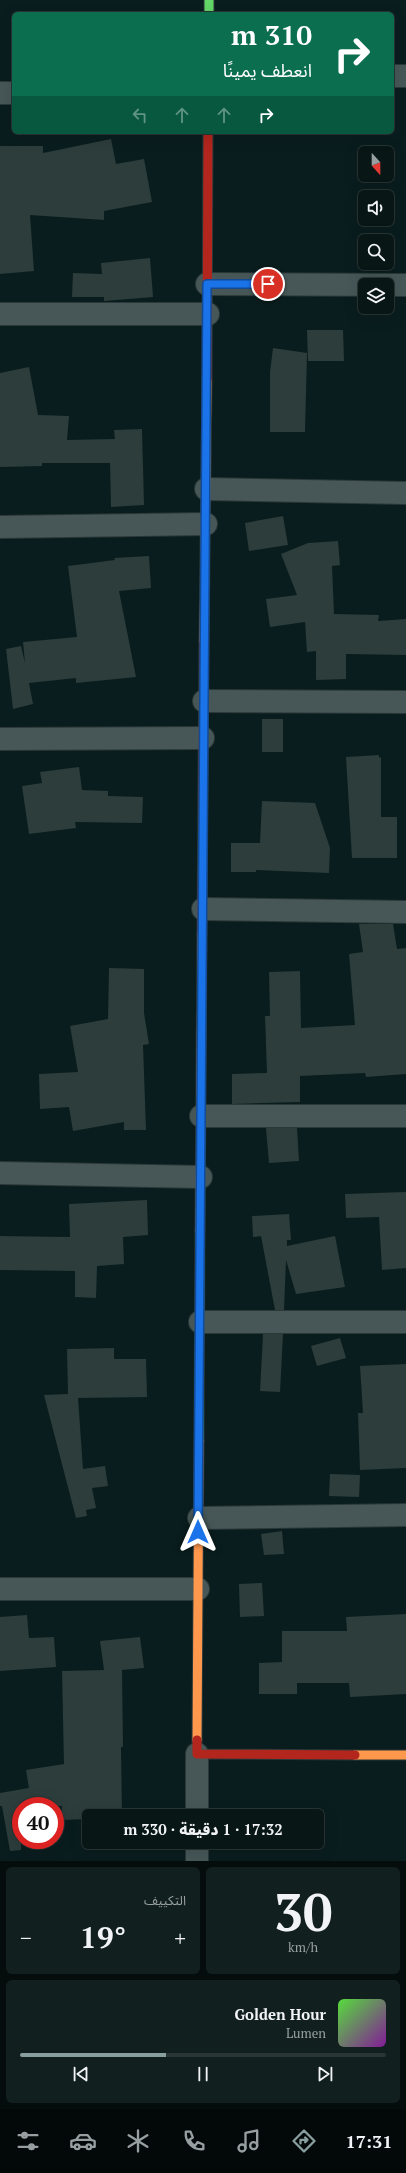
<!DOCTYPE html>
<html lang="ar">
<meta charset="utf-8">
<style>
body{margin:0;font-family:"PT Serif","Noto Sans Arabic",serif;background:#111f1f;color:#f1f3f6;direction:rtl;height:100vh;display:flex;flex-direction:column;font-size:15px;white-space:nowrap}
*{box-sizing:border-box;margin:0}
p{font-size:13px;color:#989fa1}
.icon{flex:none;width:22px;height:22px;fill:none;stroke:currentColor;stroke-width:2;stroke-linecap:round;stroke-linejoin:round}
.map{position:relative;height:1861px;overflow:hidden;direction:ltr}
.panel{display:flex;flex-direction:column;gap:6px;padding:6px;background:#040c0c;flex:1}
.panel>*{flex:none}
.guide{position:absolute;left:12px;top:12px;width:382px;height:122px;border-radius:6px;box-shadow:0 4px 16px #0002,0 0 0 1px #293535;direction:rtl;background:#0b6e4f;color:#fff;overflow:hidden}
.needle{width:26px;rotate:159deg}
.tools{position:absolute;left:358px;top:146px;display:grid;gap:8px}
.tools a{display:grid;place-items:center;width:36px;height:36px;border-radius:6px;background:#081616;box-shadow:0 4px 16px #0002,0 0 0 1px #293535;font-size:20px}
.speed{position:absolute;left:12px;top:1797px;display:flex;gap:8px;font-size:20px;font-weight:700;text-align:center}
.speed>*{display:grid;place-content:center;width:52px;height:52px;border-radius:50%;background:#081616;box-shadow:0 4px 16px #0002,0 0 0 1px #293535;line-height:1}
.speed .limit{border:6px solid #d22;background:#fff;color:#111}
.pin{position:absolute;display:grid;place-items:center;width:34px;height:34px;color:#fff;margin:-17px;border:2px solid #fff;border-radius:50%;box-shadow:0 1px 4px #0007}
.me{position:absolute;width:44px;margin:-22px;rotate:0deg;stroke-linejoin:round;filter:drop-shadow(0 0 3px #0008)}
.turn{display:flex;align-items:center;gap:14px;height:84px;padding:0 16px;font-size:18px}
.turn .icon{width:52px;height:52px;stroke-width:2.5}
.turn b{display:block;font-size:28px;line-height:34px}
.lanes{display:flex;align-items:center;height:38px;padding:0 16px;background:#0003;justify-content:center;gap:20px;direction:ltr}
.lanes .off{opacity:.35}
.big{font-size:30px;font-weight:800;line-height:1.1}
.panel .card{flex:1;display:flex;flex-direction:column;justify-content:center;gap:6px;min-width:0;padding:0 14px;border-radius:6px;background:#111f1f}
.panel .dial{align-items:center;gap:0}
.dial b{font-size:52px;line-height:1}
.song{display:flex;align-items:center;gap:12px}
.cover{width:48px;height:48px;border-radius:6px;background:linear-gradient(135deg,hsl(110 70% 55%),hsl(290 70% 35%))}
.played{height:4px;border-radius:2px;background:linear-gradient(90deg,#899e9f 40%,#293535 40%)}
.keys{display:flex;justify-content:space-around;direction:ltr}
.heat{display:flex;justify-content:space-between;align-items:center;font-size:22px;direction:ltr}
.panel .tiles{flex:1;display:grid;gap:6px;grid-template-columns:1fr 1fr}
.card:last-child{grid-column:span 2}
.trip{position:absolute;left:82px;top:1809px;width:242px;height:40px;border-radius:6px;background:#081616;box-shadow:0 4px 16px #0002,0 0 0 1px #293535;font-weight:800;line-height:40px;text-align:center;direction:rtl}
.menu{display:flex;height:64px;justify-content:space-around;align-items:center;background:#030909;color:#989fa1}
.menu .icon{width:28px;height:28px}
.menu .current{color:#899e9f}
.menu b{font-size:18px;color:#f1f3f6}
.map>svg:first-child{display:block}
.building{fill:#2c3d3b}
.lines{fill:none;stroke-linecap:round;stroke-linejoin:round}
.street-casing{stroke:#2b3838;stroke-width:24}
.fast-casing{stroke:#2b3838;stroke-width:11}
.slow-casing{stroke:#2b3838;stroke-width:11}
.jam-casing{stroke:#2b3838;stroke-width:11}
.street{stroke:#475757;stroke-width:22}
.fast{stroke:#63d668;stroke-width:9}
.slow{stroke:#ff974d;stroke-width:9}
.jam{stroke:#b3261e;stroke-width:9}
.route-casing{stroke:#114b97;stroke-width:10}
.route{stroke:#1a73e8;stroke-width:7}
</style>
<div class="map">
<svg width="406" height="1861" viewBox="0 0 406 1861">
<rect width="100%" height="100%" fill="#0a1d1e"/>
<g class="building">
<polygon points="111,139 116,164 144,159 152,202 104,211 104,220 30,215 34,271 0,274 0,146 43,146 43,153"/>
<polygon points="150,258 153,297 104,301 104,297 72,297 73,273 102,274 101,263"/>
<polygon points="307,330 343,330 344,361 308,361"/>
<polygon points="273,348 307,353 305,432 270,432 270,372"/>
<polygon points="29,367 38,415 69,416 67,440 115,439 114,430 142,429 144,505 111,507 110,463 42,463 42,466 0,467 0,373"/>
<polygon points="283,516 288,545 249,551 245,523"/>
<polygon points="338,541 340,565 332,566 334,614 379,615 378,621 406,619 406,655 346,654 346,679 316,680 316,651 307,652 305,622 270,627 266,599 297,595 281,554 308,543"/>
<polygon points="149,556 151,588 119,591 136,677 76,683 76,678 29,683 33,704 13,709 6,649 21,646 25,663 23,642 77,637 68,566 115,560 114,558"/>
<rect x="262" y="719" width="21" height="33"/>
<polygon points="379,755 379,758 381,757 381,817 397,817 397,858 352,858 346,757"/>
<polygon points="79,767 82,790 108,791 108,796 143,797 142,823 75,822 76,828 29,834 22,786 42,783 40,772"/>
<polygon points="262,801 315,803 330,848 329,873 256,870 256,872 231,872 231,843 260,843"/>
<polygon points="359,924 393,924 397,949 406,948 406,1074 366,1077 365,1073 300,1076 300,1102 232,1104 232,1074 267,1073 265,1016 270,1016 269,972 300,971 301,1028 355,1025 349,954 363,952"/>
<polygon points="109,968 144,969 144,1013 149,1044 143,1045 146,1130 124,1130 124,1122 73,1131 69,1107 40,1109 39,1074 78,1072 70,1026 108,1019"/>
<polygon points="266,1128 297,1128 299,1161 269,1163"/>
<polygon points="406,1192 406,1268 382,1270 379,1217 346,1218 345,1194"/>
<polygon points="147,1200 148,1235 123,1237 124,1264 97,1266 96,1298 75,1297 75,1271 0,1270 0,1236 70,1237 69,1204"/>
<polygon points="289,1214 291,1240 287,1240 287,1246 335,1236 345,1287 296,1294 286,1260 284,1310 275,1310 261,1236 253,1237 252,1216"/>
<polygon points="263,1334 283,1334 280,1392 260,1391"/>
<polygon points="340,1338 346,1358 317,1366 311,1346"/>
<polygon points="114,1348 114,1359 146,1359 147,1397 78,1398 83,1469 105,1466 108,1486 92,1488 96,1508 86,1510 87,1516 76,1518 44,1395 68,1394 67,1349"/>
<polygon points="406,1364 406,1468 360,1470 358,1413 363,1413 360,1366"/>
<polygon points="330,1474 360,1475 359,1497 329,1496"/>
<polygon points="282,1531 284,1554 264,1555 261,1534"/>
<polygon points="262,1583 264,1616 240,1617 239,1584"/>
<polygon points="406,1614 406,1694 350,1697 349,1683 297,1683 297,1694 259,1694 259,1663 282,1662 282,1631 347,1631 346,1617"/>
<polygon points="27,1615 29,1638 54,1637 56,1667 0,1671 0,1617"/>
<polygon points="140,1637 144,1668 122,1670 123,1747 121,1747 122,1816 89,1816 89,1819 62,1820 62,1806 21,1806 21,1850 10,1851 2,1806 0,1806 0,1793 29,1788 26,1770 64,1764 62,1671 104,1670 100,1641"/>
</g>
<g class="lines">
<defs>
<g id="street">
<polyline points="392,76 406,76"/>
<polyline points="0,93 14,93"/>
<polyline points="207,284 406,285"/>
<polyline points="0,314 208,314"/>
<polyline points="206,489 406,493"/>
<polyline points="0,527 206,524"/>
<polyline points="204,701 406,702"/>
<polyline points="0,739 203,738"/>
<polyline points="203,909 406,912"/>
<polyline points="201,1116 406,1116"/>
<polyline points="0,1173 201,1177"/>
<polyline points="200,1322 406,1322"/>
<polyline points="199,1518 406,1515"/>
<polyline points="0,1589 198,1589"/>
<polyline points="197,1816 197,1754"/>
<polyline points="197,1861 197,1842"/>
</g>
<g id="fast">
<polyline points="209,0 209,14"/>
<polyline points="199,1441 200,1231"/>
</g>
<g id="slow">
<polyline points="204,641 207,381"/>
<polyline points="200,1231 202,934"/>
<polyline points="197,1740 199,1441"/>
<polyline points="355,1755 406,1755"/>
</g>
<g id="jam">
<polyline points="207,381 208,132"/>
<polyline points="202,934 204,641"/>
<polyline points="197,1740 197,1754 355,1755"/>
</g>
</defs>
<use href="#street" class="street-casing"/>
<use href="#fast" class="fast-casing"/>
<use href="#slow" class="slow-casing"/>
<use href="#jam" class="jam-casing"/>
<use href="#street" class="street"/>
<use href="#fast" class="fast"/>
<use href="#slow" class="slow"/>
<use href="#jam" class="jam"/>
</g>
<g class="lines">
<defs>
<polyline id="route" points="198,1532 207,284 268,284"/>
</defs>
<use href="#route" class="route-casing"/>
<use href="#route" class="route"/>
</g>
</svg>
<div class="tools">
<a><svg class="needle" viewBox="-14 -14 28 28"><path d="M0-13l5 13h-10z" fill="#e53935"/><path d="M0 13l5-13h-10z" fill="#989fa1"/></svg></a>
<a><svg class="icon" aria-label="sound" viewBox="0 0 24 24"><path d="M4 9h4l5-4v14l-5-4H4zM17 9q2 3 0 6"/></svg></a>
<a><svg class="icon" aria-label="search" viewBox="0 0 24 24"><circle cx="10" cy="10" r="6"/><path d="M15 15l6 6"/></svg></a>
<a><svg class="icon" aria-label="layers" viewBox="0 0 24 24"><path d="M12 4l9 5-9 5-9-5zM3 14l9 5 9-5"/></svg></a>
</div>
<div class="speed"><div class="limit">40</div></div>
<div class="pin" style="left:268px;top:284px;background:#d93025"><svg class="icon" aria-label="arrive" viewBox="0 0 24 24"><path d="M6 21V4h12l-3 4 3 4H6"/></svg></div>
<svg class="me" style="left:198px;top:1532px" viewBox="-20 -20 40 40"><path d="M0-17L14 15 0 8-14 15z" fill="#1a73e8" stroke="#fff" stroke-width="4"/></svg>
<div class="trip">17:32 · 1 دقيقة · 330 m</div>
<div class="guide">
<div class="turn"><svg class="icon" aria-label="right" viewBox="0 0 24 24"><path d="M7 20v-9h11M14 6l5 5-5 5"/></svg><div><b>310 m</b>انعطف يمينًا</div></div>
<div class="lanes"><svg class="icon off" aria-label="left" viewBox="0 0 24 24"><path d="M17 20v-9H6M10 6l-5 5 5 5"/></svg><svg class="icon off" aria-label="ahead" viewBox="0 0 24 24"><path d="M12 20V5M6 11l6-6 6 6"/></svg><svg class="icon off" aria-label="ahead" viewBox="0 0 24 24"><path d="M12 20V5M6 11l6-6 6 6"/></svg><svg class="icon" aria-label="right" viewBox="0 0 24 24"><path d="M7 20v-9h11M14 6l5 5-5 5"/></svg></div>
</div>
</div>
<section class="panel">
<div class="tiles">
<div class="card dial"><b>30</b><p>km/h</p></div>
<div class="card"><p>التكييف</p>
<div class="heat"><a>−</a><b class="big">19°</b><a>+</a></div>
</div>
<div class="card">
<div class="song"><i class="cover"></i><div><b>Golden Hour</b><p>Lumen</p></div></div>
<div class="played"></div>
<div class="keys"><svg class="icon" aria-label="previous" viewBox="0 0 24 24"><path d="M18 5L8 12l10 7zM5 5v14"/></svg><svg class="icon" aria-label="pause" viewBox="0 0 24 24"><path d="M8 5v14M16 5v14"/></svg><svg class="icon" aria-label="next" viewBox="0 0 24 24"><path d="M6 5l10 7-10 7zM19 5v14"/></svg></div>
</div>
</div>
</section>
<nav class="menu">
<b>17:31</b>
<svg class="icon current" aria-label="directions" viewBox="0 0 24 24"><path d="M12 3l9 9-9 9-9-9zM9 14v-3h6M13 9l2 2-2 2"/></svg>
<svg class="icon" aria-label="music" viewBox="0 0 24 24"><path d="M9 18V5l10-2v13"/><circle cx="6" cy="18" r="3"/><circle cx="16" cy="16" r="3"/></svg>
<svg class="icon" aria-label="phone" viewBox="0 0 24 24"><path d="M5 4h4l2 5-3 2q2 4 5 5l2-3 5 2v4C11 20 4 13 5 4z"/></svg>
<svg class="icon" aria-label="climate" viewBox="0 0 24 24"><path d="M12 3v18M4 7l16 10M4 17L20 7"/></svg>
<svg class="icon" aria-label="car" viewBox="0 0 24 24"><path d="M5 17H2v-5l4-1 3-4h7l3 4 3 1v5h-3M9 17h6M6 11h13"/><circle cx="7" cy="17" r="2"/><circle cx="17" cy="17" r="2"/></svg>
<svg class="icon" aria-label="filters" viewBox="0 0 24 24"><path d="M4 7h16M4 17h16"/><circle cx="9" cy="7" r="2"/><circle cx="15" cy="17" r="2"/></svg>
</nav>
